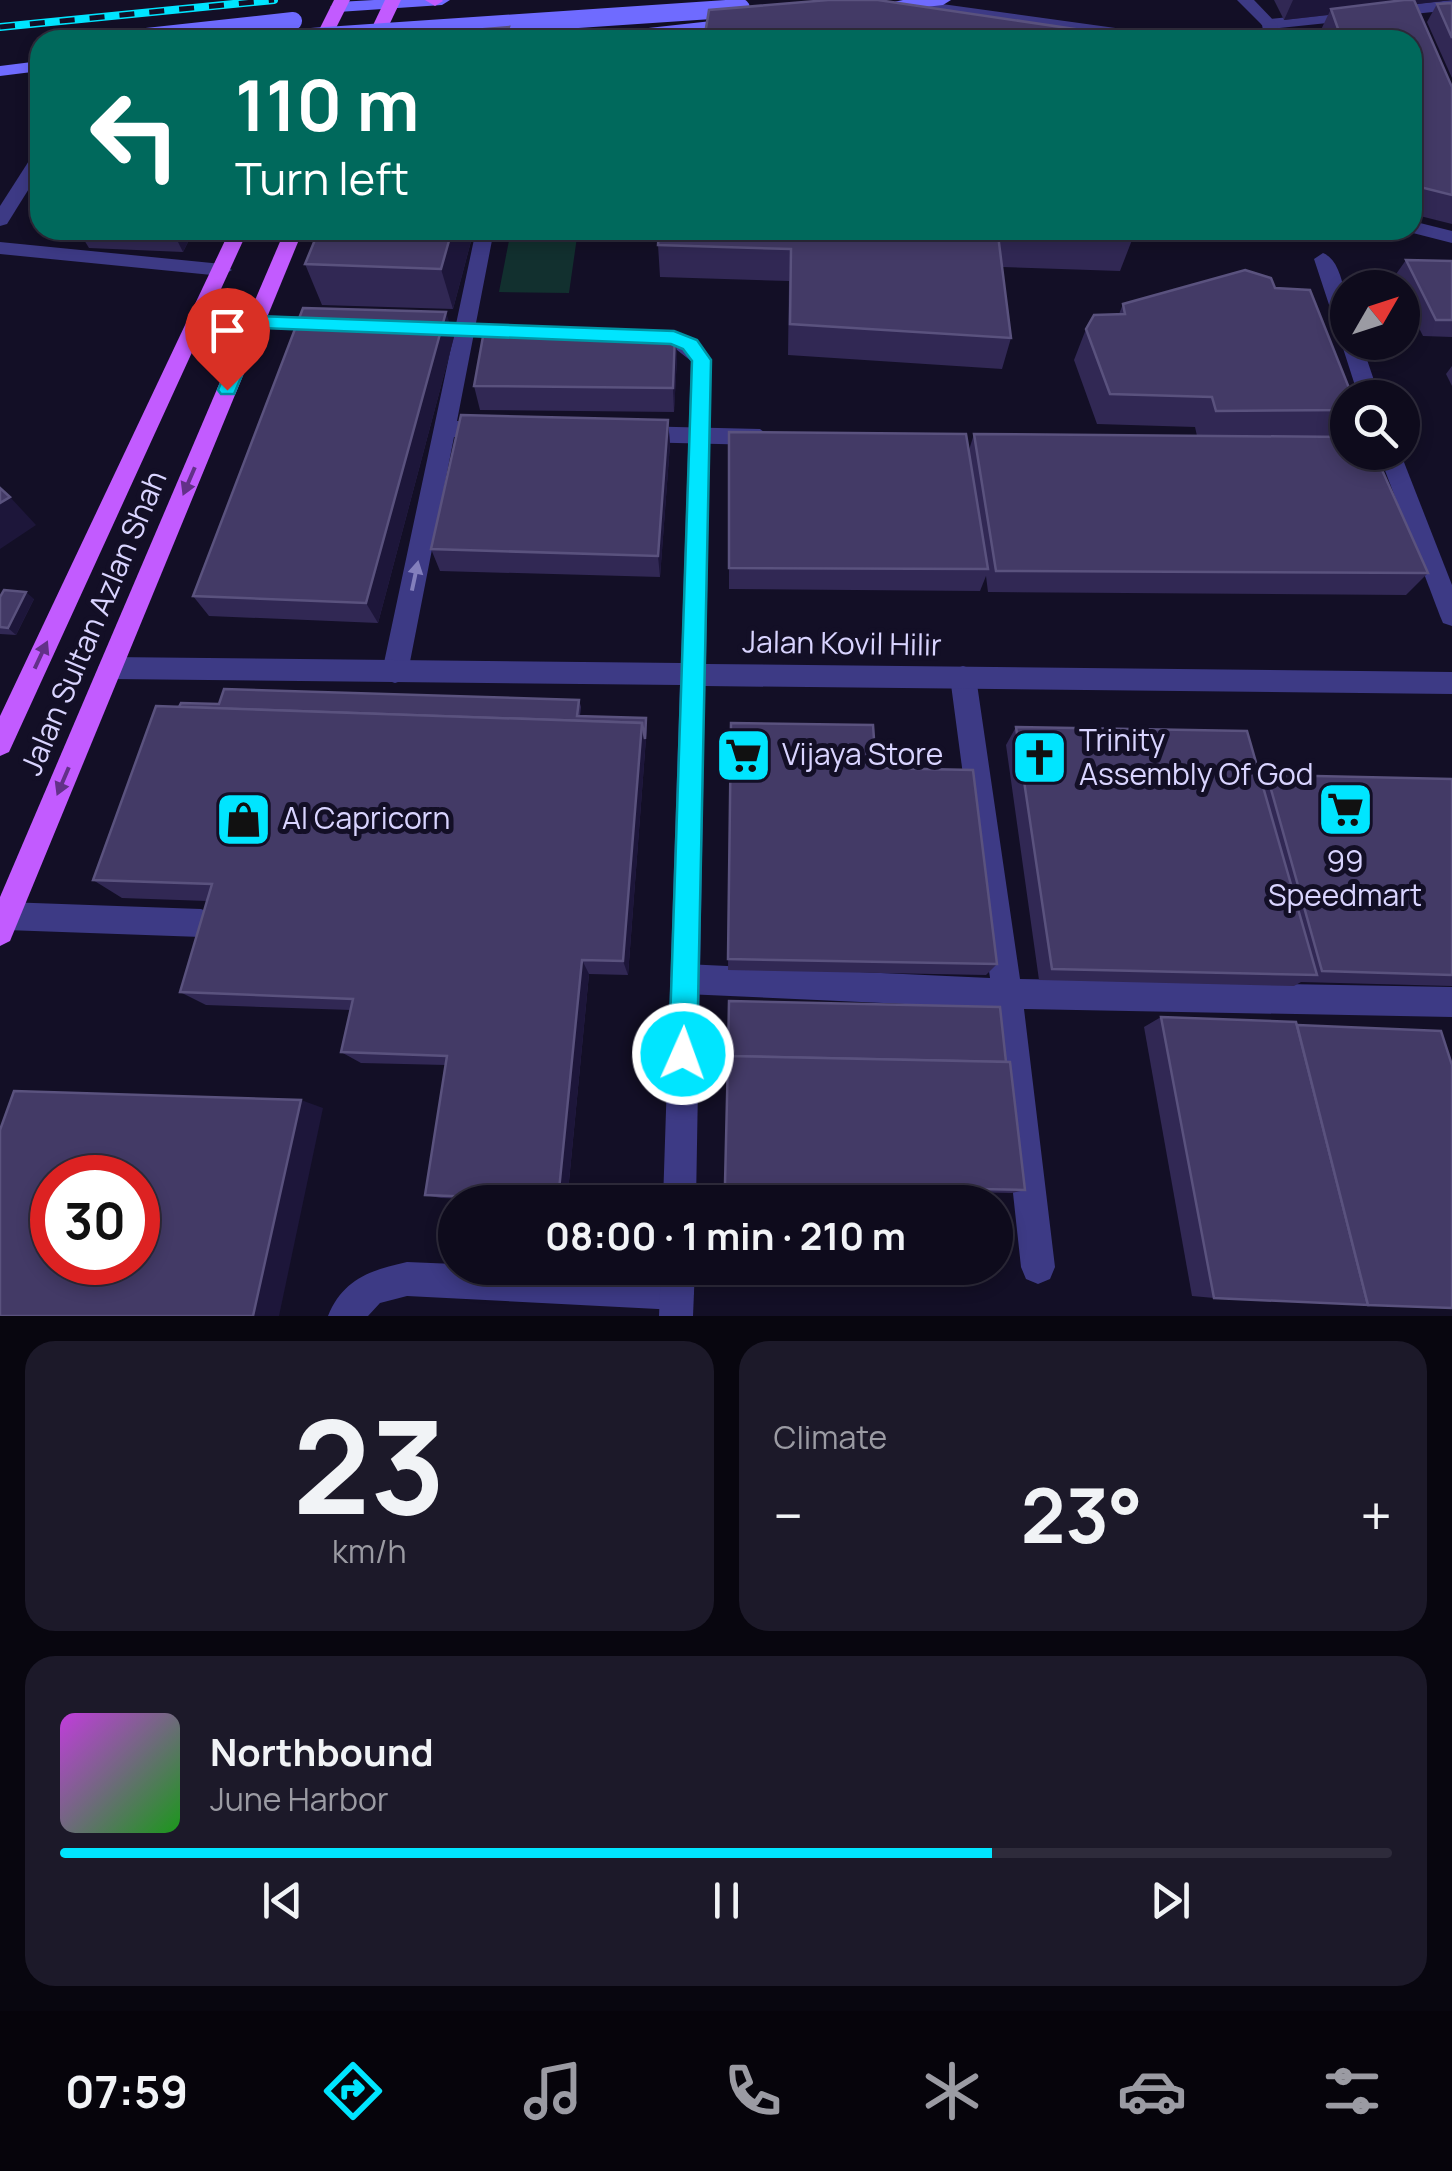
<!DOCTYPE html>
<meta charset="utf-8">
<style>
body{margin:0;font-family:Manrope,sans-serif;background:#1c1929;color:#f1f3f6;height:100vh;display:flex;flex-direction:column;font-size:38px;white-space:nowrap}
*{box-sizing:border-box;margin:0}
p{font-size:32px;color:#9b9ba3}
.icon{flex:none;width:55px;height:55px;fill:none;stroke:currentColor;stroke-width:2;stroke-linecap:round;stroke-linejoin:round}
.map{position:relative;height:1316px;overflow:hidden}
.panel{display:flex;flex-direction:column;gap:25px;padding:25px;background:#08060f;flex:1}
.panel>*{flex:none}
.banner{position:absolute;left:30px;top:30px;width:1392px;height:210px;border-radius:30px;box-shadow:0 5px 15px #0003,0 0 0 2px #2e2b3b;background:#00695c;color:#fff;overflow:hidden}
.needle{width:65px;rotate:51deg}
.buttons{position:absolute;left:1330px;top:270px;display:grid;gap:20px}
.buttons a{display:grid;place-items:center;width:90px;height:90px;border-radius:50%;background:#0e0b1c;box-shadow:0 5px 15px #0003,0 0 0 2px #2e2b3b;font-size:50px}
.speed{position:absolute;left:30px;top:1155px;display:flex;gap:20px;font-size:50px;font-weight:700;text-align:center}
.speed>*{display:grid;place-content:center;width:130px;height:130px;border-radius:50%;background:#0e0b1c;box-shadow:0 5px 15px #0003,0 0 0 2px #2e2b3b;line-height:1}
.speed .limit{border:15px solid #d22;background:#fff;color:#111}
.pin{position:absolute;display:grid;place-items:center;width:85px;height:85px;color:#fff;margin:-102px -42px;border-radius:50% 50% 50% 0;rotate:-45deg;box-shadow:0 0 10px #0007}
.pin .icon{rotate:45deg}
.me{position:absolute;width:110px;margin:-55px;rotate:2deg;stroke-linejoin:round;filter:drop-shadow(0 0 8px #0008)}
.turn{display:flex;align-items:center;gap:35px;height:210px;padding:0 40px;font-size:45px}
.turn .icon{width:130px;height:130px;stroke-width:2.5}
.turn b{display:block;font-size:70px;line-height:85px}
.big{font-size:75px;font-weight:700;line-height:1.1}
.panel .tile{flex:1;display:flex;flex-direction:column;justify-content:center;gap:15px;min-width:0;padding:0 35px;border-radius:30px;background:#1c1929}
.panel .dial{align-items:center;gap:0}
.dial b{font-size:130px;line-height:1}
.song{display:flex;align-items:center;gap:30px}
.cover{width:120px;height:120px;border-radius:15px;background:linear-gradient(135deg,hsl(290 70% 55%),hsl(120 70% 35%))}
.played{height:10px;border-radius:5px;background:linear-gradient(90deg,#00e5ff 70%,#2e2b3b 70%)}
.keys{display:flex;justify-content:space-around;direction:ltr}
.heat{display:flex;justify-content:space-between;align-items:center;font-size:55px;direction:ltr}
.panel .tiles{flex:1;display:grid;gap:25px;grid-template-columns:1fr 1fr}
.tile:last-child{grid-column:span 2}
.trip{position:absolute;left:438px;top:1185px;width:575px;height:100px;border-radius:50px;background:#0e0b1c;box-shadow:0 5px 15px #0003,0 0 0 2px #2e2b3b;font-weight:700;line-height:100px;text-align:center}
.menu{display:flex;height:160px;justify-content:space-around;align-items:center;background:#06040b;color:#9b9ba3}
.menu .icon{width:70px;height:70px}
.menu .on{color:#00e5ff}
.menu b{font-size:45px;color:#f1f3f6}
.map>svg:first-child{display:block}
.green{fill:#12302f}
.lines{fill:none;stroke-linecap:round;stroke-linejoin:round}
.lane{fill:#3d3a85;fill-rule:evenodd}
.street{fill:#3d3a85;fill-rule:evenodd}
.secondary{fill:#6f6bff;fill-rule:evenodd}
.primary{fill:#c25bff;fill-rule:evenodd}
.rail-casing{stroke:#00e5ff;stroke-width:8}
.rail{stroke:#130f26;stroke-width:5;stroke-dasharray:15;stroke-linecap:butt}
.secondary-bridge{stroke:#6f6bff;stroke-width:18}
.wall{fill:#312854}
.shaded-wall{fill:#1d163a}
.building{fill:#433a66;stroke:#5a527e;stroke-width:2.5;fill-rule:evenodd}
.oneway{fill:#623188}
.oneway2{fill:#837fbc}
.route{fill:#00e5ff;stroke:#0095a6;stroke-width:2.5}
.labels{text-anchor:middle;stroke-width:10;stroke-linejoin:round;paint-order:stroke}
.street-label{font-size:30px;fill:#d9d4ff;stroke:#130f26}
.poi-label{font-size:30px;fill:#d9d4ff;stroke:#130f26;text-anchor:start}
</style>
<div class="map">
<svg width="1452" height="1316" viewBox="0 0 1452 1316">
<rect width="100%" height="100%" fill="#130f26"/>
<polygon class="green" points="511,230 578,230 569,293 499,292"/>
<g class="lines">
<g class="lane">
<polygon points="1452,0 1452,10 1269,29 1261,24 1269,19"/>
<polygon points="682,25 695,28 679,40 660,40"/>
<polygon points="40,152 40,171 7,224 0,226 0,206 34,153"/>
<polygon points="1412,221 1452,231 1452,243 1405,231 1412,230"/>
<polygon points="476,230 494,230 457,421 490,422 501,430 490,438 454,437 408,672 404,680 395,683 386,680 382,672"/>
<polygon points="0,242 222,264 232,270 222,276 0,254"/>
<polygon points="635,426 760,429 771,437 760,445 635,442 624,434"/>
<polygon points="963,666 972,669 976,677 1020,979 1452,987 1452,1017 1024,1009 1055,1267 1050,1279 1038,1284 1026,1279 1021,1267 993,1008 685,994 674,990 670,979 674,968 685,964 990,978 950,677 954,669"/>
<polygon points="6,902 201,909 211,913 215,923 211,933 201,937 6,930 0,928 0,904"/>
<path d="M 407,1262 L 455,1264 L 455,1268 L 677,1276 L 689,1281 L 694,1293 L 689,1305 L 677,1310 L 407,1296 L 380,1303 L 368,1316 L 328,1316 C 343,1279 371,1270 407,1262 Z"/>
</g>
<g class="street">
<path d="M 913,0 L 1166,35 L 1174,40 C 1088,40 997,27 914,5 Z"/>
<polygon points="1237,0 1254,0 1277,24 1281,40 1265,40 1262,25"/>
<path d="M 1323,253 C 1347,262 1348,320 1348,342 L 1361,342 L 1380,398 L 1359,398 L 1341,342 L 1343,338 L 1338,332 L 1314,259 Z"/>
<polygon points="256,315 330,318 340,325 330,332 249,327 249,317"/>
<polygon points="420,321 515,325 525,332 515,339 413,333 410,328"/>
<polygon points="645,330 691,338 711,360 706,664 1452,672 1452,694 705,686 696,1202 663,1202 680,685 111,679 102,676 98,668 102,660 111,657 681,663 691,361 672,346 638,342 638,332"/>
<polygon points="1378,452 1400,452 1452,585 1452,626 1443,623 1440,616"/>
<polygon points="661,1268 695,1268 693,1316 659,1316"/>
</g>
<g class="secondary">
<polygon points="374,0 450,0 442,5 338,12 330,7 338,2"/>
<polygon points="903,0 951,0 943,5 873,13 865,8"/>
<polygon points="739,18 744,20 744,26 627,40 577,40 585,35"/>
<polygon points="40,61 40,71 0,76 0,66"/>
</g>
<g class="primary">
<polygon points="334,0 350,0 330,40 314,40"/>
<polygon points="385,0 401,0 382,40 366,40"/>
<polygon points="425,0 442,0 443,1 435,6"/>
<polygon points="230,230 248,230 9,752 0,756 0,716"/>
<polygon points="285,230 303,230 10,941 0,946 0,897"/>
</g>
<defs>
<polyline id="rail" points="0,27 274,0"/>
</defs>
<use href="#rail" class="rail-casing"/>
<use href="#rail" class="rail"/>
<g class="secondary-bridge">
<polyline points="119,40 293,21"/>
<polyline points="267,40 741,8"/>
</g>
</g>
<g class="wall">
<polygon points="1274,0 1452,0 1416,4 1452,87 1452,224 1412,214 1412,40 1321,40 1319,34 1328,15 1284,20"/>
<polygon points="1452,3 1452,78 1427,22 1437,4"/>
<polygon points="78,230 194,230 183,252 89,248"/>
<polygon points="474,230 453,309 322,305 305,264"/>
<polygon points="1129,230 1132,240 1120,271 1002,267 1011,338 1002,369 788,355 789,281 660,277 658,245"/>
<polygon points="1406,260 1452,261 1452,337 1423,336 1402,294 1402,288 1399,288 1394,277"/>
<polygon points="1275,288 1348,398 1348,425 1338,437 1428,573 1406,595 988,592 986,576 980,591 729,589 729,432 969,450 974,434 1197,436 1195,427 1097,424 1074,360 1086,329 1119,314 1123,304"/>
<polygon points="675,333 677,357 674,412 480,410 474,386"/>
<polygon points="454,337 378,623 209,616 193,596"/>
<polygon points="1452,366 1452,386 1446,374"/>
<polygon points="668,420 670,444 660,577 440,571 431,549"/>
<polygon points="0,597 34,599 16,635 0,634"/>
<polygon points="579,700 581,707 580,716 647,725 628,975 589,974 567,1202 441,1198 425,1195 446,1065 361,1063 341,1052 351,1010 206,1005 180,992 207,901 122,898 93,880 179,707 219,704"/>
<polygon points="731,723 876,768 997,964 986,975 728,970"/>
<polygon points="1016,727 1261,780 1267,775 1452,779 1452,986 1301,982 1294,986 1039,980 1006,745"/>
<polygon points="729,1001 1006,1062 1025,1190 1012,1193 725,1187"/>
<polygon points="1161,1017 1214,1298 1192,1296 1144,1027"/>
</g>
<g class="shaded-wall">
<polygon points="1293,0 1452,0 1333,14 1331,9 1328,15 1284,20"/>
<polygon points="172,230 194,230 183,252"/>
<polygon points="452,230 474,230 453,309 441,269"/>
<polygon points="446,312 454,337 378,623 366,603"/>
<polygon points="675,333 677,357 674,412 673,388"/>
<polygon points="668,420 670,444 660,577 658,556"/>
<polygon points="10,497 36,525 0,549 0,503"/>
<polygon points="26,592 34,599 16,635 8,628"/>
<polygon points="646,718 647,725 628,975 623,961 642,723"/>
<polygon points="582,960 589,974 567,1202 564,1202 558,1200"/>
<polygon points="301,1100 323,1108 279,1316 253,1316"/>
</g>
<g class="building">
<polygon points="828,0 878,0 1149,40 704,40 709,10"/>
<polygon points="1404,0 1414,0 1452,87 1452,195 1412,185 1412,40 1342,40 1331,9"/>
<polygon points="1452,3 1452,38 1437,4"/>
<polygon points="509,27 505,40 408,40 424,34"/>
<polygon points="190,35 272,38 270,40 187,40"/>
<polygon points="319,230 452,230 441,269 305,264"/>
<polygon points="659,230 1129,230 1132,240 998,235 1011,338 790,324 791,249 658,245"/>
<polygon points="1406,260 1452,261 1452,320 1436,320"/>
<polygon points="1245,270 1271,278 1275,288 1310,290 1353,398 1348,398 1348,410 1216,411 1212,397 1110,394 1086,329 1094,315 1125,314 1123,304"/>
<polygon points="303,308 446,312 366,603 193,596"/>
<polygon points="484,331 675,333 673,388 474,386"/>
<polygon points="461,415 668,420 658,556 431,549"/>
<polygon points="729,432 966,434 988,569 729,568"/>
<polygon points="974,434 1348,437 1348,452 1374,452 1428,573 996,571"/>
<polygon points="0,488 10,497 0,503"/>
<polygon points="4,590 26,592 8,628 0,627 0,597"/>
<polygon points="224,689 579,700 577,716 646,718 645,739 642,723 179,707 181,703 219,704"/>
<polygon points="156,706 642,723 623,961 582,960 558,1200 425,1195 447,1056 341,1052 353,999 180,992 212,884 93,880"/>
<polygon points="731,723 873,725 876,768 973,770 997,964 728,959"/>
<polygon points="1016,727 1247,731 1317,975 1052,969"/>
<polygon points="1267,775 1452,779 1452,975 1322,971"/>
<polygon points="729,1001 1000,1007 1006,1062 728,1056"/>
<polygon points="1161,1017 1296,1022 1368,1305 1214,1298"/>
<polygon points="1297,1025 1441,1031 1452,1065 1452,1308 1368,1305"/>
<polygon points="728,1056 1010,1062 1025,1190 725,1184"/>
<path d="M 14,1091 L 301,1100 L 253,1316 L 0,1316 L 0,1130 ZM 52,1178 L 138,1178 L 138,1262 L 52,1262 Z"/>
</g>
<defs><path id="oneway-solid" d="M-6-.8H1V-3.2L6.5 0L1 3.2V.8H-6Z" transform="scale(2.5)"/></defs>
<g class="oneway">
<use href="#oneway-solid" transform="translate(189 481) rotate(113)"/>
<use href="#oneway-solid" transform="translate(41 655) rotate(-65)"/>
<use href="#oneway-solid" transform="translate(63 781) rotate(113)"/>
</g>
<use class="oneway2" href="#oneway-solid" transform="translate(415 576) rotate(-78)"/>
<polygon class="route" points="256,316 674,331 697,340 711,360 697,1054 693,1063 683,1068 673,1063 669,1054 692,361 683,349 671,344 262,328 234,394 221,394 218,390 246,322"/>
<defs>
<symbol id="supermarket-square" viewBox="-11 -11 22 22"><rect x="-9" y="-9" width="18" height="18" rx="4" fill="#00e5ff" stroke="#130f26"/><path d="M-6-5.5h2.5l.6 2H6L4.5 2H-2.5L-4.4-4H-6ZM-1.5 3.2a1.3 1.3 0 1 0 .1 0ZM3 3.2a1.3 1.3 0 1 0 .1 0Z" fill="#111"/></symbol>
<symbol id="church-square" viewBox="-11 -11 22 22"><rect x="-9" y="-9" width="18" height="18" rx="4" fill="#00e5ff" stroke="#130f26"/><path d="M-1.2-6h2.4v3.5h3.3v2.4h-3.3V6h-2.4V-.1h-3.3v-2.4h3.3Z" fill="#111"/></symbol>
<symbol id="shop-square" viewBox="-11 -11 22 22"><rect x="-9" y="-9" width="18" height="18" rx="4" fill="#00e5ff" stroke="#130f26"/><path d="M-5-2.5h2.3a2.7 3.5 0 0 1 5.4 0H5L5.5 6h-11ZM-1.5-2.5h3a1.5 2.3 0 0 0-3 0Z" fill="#111"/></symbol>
</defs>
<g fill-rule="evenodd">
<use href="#supermarket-square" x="712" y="724" width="63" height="63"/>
<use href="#church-square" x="1008" y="726" width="63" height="63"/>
<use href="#supermarket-square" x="1314" y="778" width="63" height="63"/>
<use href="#shop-square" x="212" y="788" width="63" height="63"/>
</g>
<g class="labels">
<g class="street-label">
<text transform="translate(94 623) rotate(-67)" y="10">Jalan Sultan Azlan Shah</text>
<text transform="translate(842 644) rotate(1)" y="10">Jalan Kovil Hilir</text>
</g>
<g class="poi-label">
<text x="1079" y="751">Trinity<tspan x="1079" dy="34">Assembly Of God</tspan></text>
<text x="782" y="765">Vijaya Store</text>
<text x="282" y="829">Al Capricorn</text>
<text x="1345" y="872" text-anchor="middle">99<tspan x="1345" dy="34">Speedmart</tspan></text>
</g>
</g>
</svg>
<div class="buttons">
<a><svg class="needle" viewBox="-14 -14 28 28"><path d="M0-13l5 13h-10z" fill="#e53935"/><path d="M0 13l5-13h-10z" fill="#9b9ba3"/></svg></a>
<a><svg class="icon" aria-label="search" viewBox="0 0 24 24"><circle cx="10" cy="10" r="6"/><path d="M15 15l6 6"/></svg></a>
</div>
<div class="speed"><div class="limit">30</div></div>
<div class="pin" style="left:227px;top:390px;background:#d93025"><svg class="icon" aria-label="arrive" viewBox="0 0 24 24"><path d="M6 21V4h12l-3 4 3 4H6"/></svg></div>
<svg class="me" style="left:683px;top:1054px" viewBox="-20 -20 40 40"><circle r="17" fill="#00e5ff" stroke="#fff" stroke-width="3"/><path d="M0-11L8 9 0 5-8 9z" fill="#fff"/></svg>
<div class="trip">08:00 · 1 min · 210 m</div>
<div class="banner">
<div class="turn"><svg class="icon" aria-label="left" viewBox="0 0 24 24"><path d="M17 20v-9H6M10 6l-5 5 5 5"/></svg><div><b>110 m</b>Turn left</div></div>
</div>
</div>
<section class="panel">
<div class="tiles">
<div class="tile dial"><b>23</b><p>km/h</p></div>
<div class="tile"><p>Climate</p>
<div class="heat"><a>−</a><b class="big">23°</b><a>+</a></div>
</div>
<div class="tile">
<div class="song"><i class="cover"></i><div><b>Northbound</b><p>June Harbor</p></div></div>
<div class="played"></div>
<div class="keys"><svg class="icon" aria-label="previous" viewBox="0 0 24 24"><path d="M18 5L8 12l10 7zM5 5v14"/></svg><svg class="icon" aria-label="pause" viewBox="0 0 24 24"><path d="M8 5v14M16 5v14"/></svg><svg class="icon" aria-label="next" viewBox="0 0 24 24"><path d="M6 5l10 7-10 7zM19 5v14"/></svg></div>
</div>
</div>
</section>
<nav class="menu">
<b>07:59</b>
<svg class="icon on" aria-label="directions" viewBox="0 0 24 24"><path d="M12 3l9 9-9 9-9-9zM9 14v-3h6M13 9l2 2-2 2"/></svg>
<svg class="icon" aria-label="music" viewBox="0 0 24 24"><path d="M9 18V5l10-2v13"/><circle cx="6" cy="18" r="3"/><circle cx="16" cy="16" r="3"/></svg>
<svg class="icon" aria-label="phone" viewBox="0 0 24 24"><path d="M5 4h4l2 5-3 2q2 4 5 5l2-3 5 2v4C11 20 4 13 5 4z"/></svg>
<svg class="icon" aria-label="climate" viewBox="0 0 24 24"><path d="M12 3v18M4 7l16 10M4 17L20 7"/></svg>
<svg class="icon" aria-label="car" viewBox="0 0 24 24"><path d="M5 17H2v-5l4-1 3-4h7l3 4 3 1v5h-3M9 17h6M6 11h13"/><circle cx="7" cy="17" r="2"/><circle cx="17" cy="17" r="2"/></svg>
<svg class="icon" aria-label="filters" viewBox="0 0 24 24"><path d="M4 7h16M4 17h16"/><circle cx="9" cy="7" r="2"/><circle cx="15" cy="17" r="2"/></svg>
</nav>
